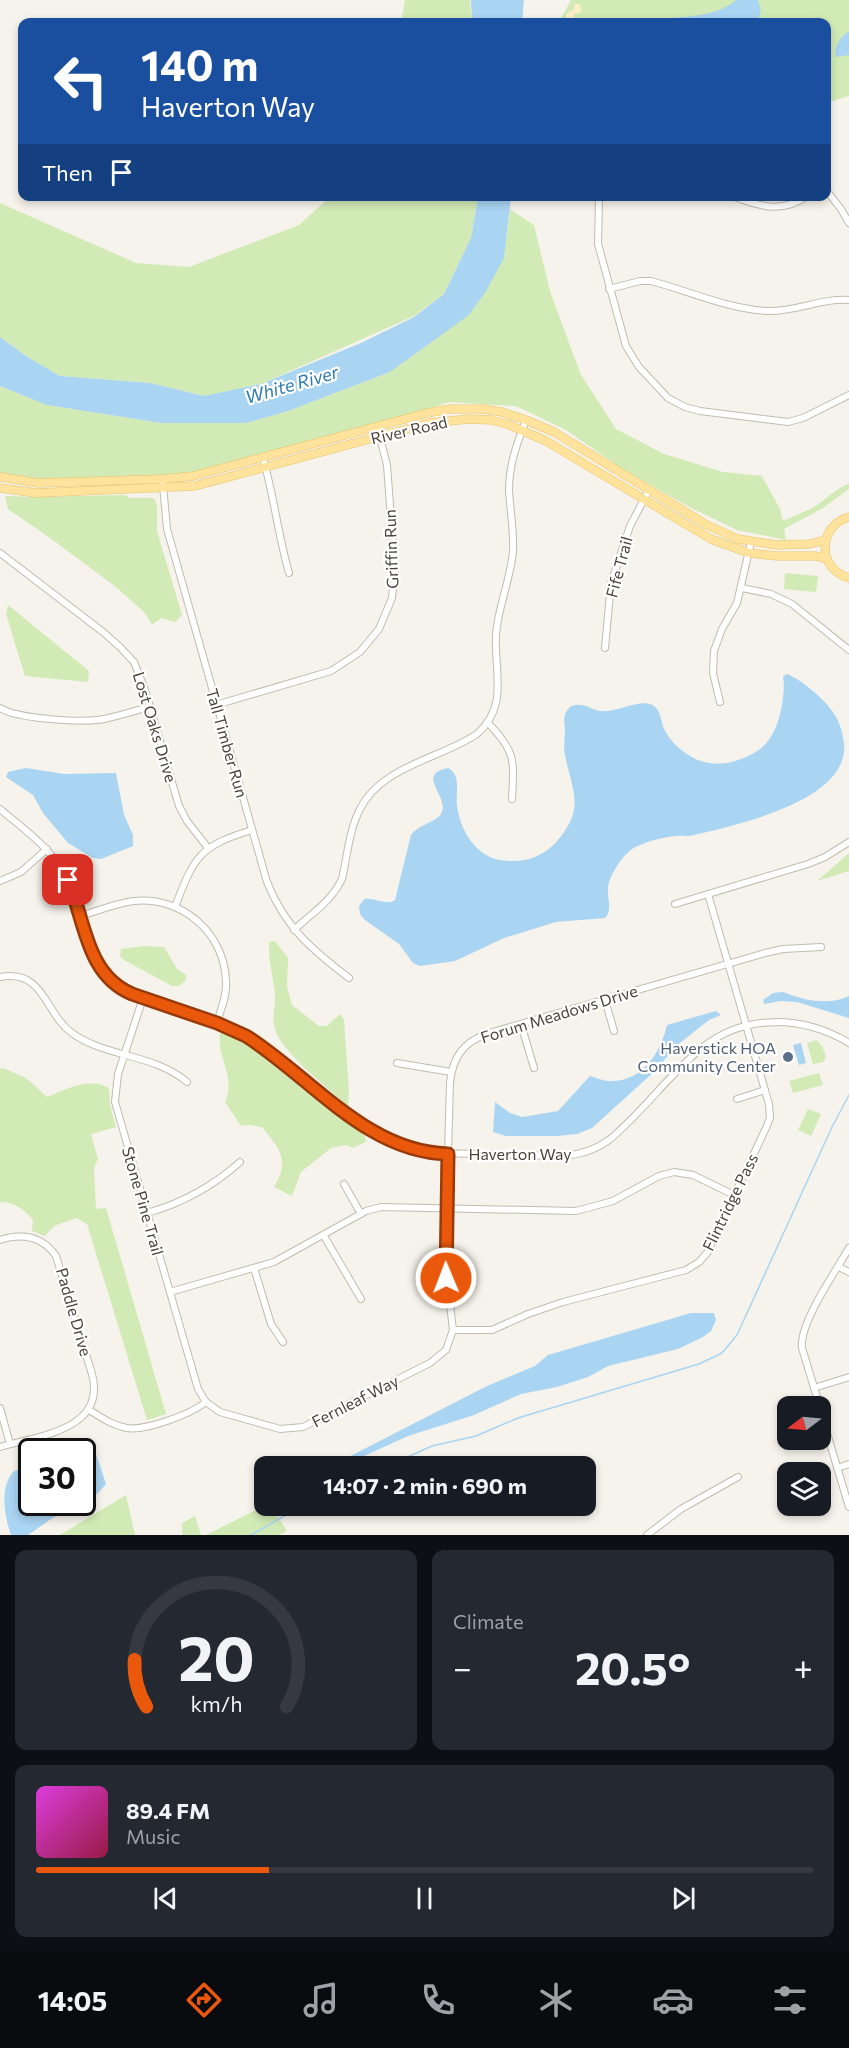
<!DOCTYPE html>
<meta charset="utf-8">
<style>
body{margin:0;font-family:Commissioner,sans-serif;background:#242831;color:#f1f3f6;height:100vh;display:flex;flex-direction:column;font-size:22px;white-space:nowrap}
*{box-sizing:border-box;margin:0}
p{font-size:20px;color:#9ea1a6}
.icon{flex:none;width:33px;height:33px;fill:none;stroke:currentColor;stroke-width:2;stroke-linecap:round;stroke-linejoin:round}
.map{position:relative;height:1535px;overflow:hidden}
.drawer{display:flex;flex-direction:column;gap:15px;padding:15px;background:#0d0f14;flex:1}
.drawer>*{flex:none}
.banner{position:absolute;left:18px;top:18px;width:813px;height:183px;border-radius:12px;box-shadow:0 3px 9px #0003;background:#1a4fa0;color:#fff;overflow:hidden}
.needle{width:39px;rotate:254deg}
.buttons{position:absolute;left:777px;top:1396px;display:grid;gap:12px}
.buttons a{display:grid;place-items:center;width:54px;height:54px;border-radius:12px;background:#171b24;box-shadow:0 3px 9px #0003;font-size:30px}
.speed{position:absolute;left:18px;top:1438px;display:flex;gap:12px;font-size:30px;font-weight:700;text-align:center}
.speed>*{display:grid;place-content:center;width:78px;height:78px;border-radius:50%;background:#171b24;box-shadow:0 3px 9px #0003;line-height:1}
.speed .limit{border:3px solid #111;border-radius:9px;background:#fff;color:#111}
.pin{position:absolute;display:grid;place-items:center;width:51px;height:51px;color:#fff;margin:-26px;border-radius:12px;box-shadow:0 3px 9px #0006}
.me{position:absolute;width:66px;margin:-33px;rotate:359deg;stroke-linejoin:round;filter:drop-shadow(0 0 4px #0008)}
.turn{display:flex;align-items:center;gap:21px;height:126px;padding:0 24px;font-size:27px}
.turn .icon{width:78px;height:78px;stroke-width:2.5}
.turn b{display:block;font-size:42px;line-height:51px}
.then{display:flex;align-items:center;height:57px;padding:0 24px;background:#0003;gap:12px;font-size:22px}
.big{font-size:45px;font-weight:700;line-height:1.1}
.drawer .tile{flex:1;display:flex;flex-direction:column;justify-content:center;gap:9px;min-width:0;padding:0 21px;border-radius:12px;background:#242831}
.drawer .dial{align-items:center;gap:0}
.dial svg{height:156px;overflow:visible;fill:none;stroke:#363941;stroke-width:7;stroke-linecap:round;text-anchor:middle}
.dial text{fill:#f1f3f6;stroke:none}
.song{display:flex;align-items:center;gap:18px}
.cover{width:72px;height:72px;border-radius:9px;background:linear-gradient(135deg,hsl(300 70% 55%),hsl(340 70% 35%))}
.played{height:6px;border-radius:3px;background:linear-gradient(90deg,#ea580c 30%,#363941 30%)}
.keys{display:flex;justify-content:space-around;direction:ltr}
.heat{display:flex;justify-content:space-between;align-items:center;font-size:33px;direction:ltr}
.drawer .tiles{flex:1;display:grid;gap:15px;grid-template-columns:1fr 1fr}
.tile:last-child{grid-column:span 2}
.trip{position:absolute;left:254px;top:1456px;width:342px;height:60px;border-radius:12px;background:#171b24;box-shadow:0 3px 9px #0003;font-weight:700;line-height:60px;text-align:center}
.menu{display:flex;height:96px;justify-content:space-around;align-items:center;background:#090b0e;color:#9ea1a6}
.menu .icon{width:42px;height:42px}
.menu .active{color:#ea580c}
.menu b{font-size:27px;color:#f1f3f6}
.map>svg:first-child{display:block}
.green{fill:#d2eab5}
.sand{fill:#f9efc9}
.water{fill:#a9d4f2}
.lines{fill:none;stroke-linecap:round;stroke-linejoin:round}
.stream{stroke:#a9d4f2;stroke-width:1.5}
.minor-casing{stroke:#c2bbae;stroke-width:8}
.major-casing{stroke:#e6c16a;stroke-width:9}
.minor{stroke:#fff;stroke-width:6}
.major{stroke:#ffe39c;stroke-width:8}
.route-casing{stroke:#983908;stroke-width:15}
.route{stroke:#ea580c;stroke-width:10}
.service-dot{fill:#5c6f8a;stroke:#fff;stroke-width:2}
.labels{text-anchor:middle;stroke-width:4.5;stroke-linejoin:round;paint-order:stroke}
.street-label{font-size:16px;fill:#4b4439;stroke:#fff}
.service-label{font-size:16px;fill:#4e5e75;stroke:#fff;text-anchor:end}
.water-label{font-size:18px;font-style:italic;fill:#2e7ab2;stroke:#fff}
</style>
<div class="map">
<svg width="849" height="1535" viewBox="0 0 849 1535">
<rect width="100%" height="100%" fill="#f6f3ec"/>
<g class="green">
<polygon points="405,0 470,0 472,22 401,22"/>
<polygon points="571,0 849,0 849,96 827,103 826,22 559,22"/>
<polygon points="330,197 478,197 471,238 444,294 414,316 261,384 204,396 150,383 60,376 26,356 0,337 0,203 136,263 189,267 299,225"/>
<path d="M 510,209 L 534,225 L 550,291 L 580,373 L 616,429 L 664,454 L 723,472 L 762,476 L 780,509 L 783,521 C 795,515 809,511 820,503 C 830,496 836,488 849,484 L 849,489 L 823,508 L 784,529 L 786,540 L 737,530 L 691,508 L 624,470 L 566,430 L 516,406 L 449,402 L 377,426 L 225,468 L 167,475 L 136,476 L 62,483 L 0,477 L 0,386 L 47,405 L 161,423 L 246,423 L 288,411 L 390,372 L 504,258 Z"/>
<polygon points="125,495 129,498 154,498 157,505 157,531 182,615 175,622 161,618 152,625 145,613 116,587 57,543 8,509 5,496 39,497"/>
<polygon points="785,573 818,576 816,592 784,589"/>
<polygon points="8,605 89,671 88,682 25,676 6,614"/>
<polygon points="849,853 849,871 817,881"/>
<path d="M 275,941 L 288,958 L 287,987 L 292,1005 L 319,1026 L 327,1026 L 340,1014 L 344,1020 L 349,1091 L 348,1106 C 328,1088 277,1049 274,1025 C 272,1015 276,1003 275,993 C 273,976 268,959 269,942 Z"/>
<polygon points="143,946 164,947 177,969 186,975 186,980 179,986 172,986 124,960 120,956 121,949"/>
<path d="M 220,1033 L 228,1034 L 251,1047 L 365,1136 L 366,1142 L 353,1148 L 347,1145 L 331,1148 L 301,1172 L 292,1196 L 274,1187 C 290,1161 280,1149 262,1127 L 250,1125 L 241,1126 L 225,1102 C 237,1079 216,1056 220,1033 Z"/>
<polygon points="816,1040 822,1046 826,1057 823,1062 813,1064 807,1043"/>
<path d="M 3,1068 L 26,1078 L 47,1097 C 66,1089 90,1077 109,1088 L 110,1105 L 116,1127 L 91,1134 L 98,1159 L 94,1168 L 96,1209 L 106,1208 L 166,1414 L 147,1420 L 87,1224 L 76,1218 L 54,1226 L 45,1236 L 32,1231 L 33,1220 C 25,1210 14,1202 0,1202 L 0,1069 Z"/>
<polygon points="819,1073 823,1085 793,1093 789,1081"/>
<polygon points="808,1109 821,1114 811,1136 798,1130"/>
<polygon points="126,1495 135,1535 60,1535"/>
<polygon points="256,1510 273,1510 287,1531 279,1535 206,1535"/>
<polygon points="195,1516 201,1535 182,1535 182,1523"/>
</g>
<polygon class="sand" points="575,4 580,4 582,12 574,14 574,20 572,21 566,18 566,14 574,9"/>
<g class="water">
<polygon points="471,0 524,0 522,22 472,22"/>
<path d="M 736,0 L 758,0 L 761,11 L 757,22 L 659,22 L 663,19 C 687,16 717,17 736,0 Z"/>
<path d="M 849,32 L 849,55 L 836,57 C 833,48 840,36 849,32 Z"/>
<polygon points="478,197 511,197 504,258 486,291 469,315 390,372 288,411 246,423 161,423 47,405 0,386 0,337 26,356 60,376 150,383 204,396 261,384 361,343 414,317 444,294 471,238"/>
<path d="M 786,674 C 795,675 823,698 829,707 C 839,718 842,730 844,744 C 849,801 736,825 694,835 C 688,837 682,835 676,836 C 663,837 643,842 632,849 C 622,856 609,876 608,888 C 607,898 613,910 605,918 L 556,922 L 504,938 L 455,961 L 420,966 L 413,963 L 399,944 L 365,920 L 360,914 L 359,906 L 364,899 C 375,897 385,906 395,900 L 411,835 C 418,825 436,822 441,814 C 451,797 414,775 448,768 C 462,775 455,794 457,806 C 460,828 473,852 495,859 C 508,862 523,862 535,857 C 552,850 562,837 570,822 C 581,800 569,778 565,755 C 563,746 565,737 565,728 C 564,719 563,714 570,707 C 583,701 588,709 600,711 C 615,714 642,697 654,706 C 661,710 661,724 665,731 C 670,740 678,748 687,754 C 701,764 719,766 735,761 C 766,752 776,736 782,705 C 783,695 785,687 783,677 Z"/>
<polygon points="26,768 64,774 116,773 124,815 133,835 133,846 101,859 93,858 68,843 43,813 33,795 6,777 8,772"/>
<path d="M 783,992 C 802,1000 829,1006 849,996 L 849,1018 L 797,1002 L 781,1001 L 764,1004 L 763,1000 L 773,993 Z"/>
<path d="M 716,1011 L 721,1015 L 709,1020 L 676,1046 L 656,1070 L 592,1128 L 577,1134 L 557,1136 L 506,1136 L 493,1132 L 495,1102 L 510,1113 L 522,1117 L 558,1111 L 590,1076 C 597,1078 606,1082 613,1081 C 643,1080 661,1052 667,1025 Z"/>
<polygon points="801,1043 806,1063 799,1065 793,1045"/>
<polygon points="691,1313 714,1313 716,1320 711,1331 703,1337 678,1349 608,1366 588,1377 557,1387 521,1394 474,1415 408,1436 340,1467 329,1467 487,1386 535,1366 548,1355"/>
<polygon points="84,1451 96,1454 106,1484 98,1493 83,1501 82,1452 80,1452"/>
<path d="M 31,1466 L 32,1503 L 79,1503 L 51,1519 L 28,1535 L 11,1535 C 4,1515 0,1487 13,1472 C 18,1469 26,1468 31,1466 Z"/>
</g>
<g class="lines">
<g class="stream">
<polyline points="385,1467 432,1446 476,1436 518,1418 699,1364 722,1353 737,1335 832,1127 849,1095"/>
<polyline points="251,1535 302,1506"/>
</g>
<defs>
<g id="minor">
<polyline points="826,190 841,209 849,223"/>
<polyline points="599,196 598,244 626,346 639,367 668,398 685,407 700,411 788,422 803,418 849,395"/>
<path d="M 732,196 C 758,206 782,214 807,196"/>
<path d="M 609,289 L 640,281 L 651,281 C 689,291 728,309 767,311 C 796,312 821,298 849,300"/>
<path d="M 263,458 C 274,496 278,535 289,573"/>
<path d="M 163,485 L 167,529 L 267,882 C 285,927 311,949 349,978"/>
<polyline points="0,553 103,632 120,647 134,662 145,690 179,806 187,821 208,848"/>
<polyline points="742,588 771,594 792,604 849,650"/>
<polyline points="605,648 611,583 630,526 649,490"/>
<polyline points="720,702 713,673 714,651 722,629 737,603 751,542"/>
<polyline points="216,705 331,671 360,652 379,629 392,598 395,571 387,465 377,426"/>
<path d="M 0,708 C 18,719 83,723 104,719 C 119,716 135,711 149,707"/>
<path d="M 489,724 C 516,752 514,761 512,799"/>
<path d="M 0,809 C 26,831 53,849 68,881 C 83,911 83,952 107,977 C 133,1005 200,1013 236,1030 C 252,1038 267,1050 281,1061 C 326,1097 375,1147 434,1153 L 562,1156 C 579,1155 595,1150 609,1140 C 643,1112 669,1074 703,1047 C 746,1013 804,1016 849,1043"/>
<polyline points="0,881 21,872 47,849"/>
<polyline points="675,904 808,864 825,857 849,842"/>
<path d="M 175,907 C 194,857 199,846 252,830"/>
<path d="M 80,916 C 98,911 116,903 134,901 C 182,896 225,933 226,982 C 227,996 221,1009 217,1022"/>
<path d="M 294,930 C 312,913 331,902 342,879 C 347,857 349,832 359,811 C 380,766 440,759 477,734 C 509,706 494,672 496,635 C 498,606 511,579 513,550 C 514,530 510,510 509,490 C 509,465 517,443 526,420"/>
<path d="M 0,977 C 45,969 44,1013 72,1033 C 104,1057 155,1054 187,1082"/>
<path d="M 143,998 L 118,1074 L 115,1102 L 198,1389 L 206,1402 L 220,1412 L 280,1429 L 303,1427 L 430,1363 L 446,1350 L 453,1330 L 445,1262 L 450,1082 C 453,1057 463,1043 486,1034 L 765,953 L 783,949 L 821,947"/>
<polyline points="605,1000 614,1031"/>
<polyline points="521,1024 534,1068"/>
<polyline points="397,1063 451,1072"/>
<polyline points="737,1099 765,1090"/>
<polyline points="344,1184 361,1214"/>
<path d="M 147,1213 C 183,1203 212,1187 240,1162"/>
<polyline points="324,1236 361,1299"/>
<path d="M 0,1240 C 22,1233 42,1236 56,1256 L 92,1374 C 107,1430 38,1436 0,1447"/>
<polyline points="839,1267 849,1272"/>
<polyline points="254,1268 271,1324 283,1342"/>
<polyline points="170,1292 274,1262 366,1211 381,1207 576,1211 613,1201 659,1176 674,1172 693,1175 734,1195"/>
<polyline points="453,1330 492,1330 528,1314 563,1302 686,1270 699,1262 707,1253 766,1128 770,1118 769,1104 708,894"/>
<polyline points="814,1388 849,1377"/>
<path d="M 820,1407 L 802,1348 C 799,1323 836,1271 849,1248"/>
<polyline points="0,1408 10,1444"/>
<path d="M 89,1410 C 101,1417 113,1426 127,1428 C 146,1431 191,1414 206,1402"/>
<polyline points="820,1410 849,1507"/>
<polyline points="837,1468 849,1464"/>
<polyline points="647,1535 681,1509 738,1477"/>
</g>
<g id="major">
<polyline points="0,477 38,483 163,479 193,476 427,413 450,409 484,409 502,412 526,420 554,432 707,525 738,539 777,545 810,544 825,540"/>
<polyline points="0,488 36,493 195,486 429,423 469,419 491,420 507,424 546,441 711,539 749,553 777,556 816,556 826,559"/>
<path d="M 849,517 C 817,526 817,569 849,578"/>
</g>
</defs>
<use href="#minor" class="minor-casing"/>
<use href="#major" class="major-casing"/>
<use href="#minor" class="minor"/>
<use href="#major" class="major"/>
</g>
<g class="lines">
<defs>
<path id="route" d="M 68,880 C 85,920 86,975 132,994 L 217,1023 L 246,1036 C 311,1077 366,1152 448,1154 L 446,1278"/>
</defs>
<use href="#route" class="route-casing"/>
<use href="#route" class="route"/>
</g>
<circle class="service-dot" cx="788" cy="1057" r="6"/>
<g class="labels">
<g class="street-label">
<text transform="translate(409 430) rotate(-13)" y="6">River Road</text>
<text transform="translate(391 549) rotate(-92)" y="6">Griffin Run</text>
<text transform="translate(619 567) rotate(-75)" y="6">Fife Trail</text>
<text transform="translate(155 727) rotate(73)" y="6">Lost Oaks Drive</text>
<text transform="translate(227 743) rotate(74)" y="6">Tall Timber Run</text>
<text transform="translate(559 1014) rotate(-17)" y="6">Forum Meadows Drive</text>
<text x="520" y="1160">Haverton Way</text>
<text transform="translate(143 1201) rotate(74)" y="6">Stone Pine Trail</text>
<text transform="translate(730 1202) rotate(-64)" y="6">Flintridge Pass</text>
<text transform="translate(74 1312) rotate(74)" y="6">Paddle Drive</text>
<text transform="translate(355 1401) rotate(-27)" y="6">Fernleaf Way</text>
</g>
<g class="service-label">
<text x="776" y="1054">Haverstick HOA<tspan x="776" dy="18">Community Center</tspan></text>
</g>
<g class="water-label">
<text transform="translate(292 385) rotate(-16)" y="6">White River</text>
</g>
</g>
</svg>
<div class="buttons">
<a><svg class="needle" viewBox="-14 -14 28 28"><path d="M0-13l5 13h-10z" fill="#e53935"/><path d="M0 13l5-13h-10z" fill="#9ea1a6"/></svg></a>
<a><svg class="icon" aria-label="layers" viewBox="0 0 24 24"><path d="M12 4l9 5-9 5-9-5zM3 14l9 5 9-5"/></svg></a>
</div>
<div class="speed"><div class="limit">30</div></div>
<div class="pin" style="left:68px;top:880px;background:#d93025"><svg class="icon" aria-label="arrive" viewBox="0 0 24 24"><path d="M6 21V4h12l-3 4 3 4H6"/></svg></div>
<svg class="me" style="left:446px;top:1278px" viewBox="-20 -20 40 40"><circle r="17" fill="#ea580c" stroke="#fff" stroke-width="3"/><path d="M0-11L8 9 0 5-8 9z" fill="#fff"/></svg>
<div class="trip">14:07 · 2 min · 690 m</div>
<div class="banner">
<div class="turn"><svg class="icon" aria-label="left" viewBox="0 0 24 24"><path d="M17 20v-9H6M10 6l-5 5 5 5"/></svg><div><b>140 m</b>Haverton Way</div></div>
<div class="then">Then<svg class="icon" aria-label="arrive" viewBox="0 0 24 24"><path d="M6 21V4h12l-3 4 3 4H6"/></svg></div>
</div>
</div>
<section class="drawer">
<div class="tiles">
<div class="tile dial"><svg viewBox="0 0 100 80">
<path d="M14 69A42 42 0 1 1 86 69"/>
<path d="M14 69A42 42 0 0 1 8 45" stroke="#ea580c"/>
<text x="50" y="56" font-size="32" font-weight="700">20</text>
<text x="50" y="72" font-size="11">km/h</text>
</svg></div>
<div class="tile"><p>Climate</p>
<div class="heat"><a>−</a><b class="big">20.5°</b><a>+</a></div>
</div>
<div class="tile">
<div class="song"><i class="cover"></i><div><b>89.4 FM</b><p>Music</p></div></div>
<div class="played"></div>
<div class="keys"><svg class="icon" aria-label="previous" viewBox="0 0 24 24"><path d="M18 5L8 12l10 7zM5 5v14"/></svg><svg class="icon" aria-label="pause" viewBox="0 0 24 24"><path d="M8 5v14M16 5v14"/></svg><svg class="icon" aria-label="next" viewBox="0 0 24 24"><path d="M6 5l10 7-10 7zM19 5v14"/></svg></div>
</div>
</div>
</section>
<nav class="menu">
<b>14:05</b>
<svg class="icon active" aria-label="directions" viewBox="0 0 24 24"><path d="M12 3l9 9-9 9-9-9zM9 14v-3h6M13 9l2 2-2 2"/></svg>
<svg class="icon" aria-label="music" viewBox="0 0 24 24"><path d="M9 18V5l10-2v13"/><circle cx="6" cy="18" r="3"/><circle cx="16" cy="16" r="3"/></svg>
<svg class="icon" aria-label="phone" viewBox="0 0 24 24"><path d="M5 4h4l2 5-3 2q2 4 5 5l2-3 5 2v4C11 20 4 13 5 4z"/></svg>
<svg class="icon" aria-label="climate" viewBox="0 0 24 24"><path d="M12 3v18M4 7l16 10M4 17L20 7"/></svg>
<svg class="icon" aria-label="car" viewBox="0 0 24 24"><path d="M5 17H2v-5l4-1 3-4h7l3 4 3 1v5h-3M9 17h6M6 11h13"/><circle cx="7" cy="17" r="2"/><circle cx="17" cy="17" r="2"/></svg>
<svg class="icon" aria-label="filters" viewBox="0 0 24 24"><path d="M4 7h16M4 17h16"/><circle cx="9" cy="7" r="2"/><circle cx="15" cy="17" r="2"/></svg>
</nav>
